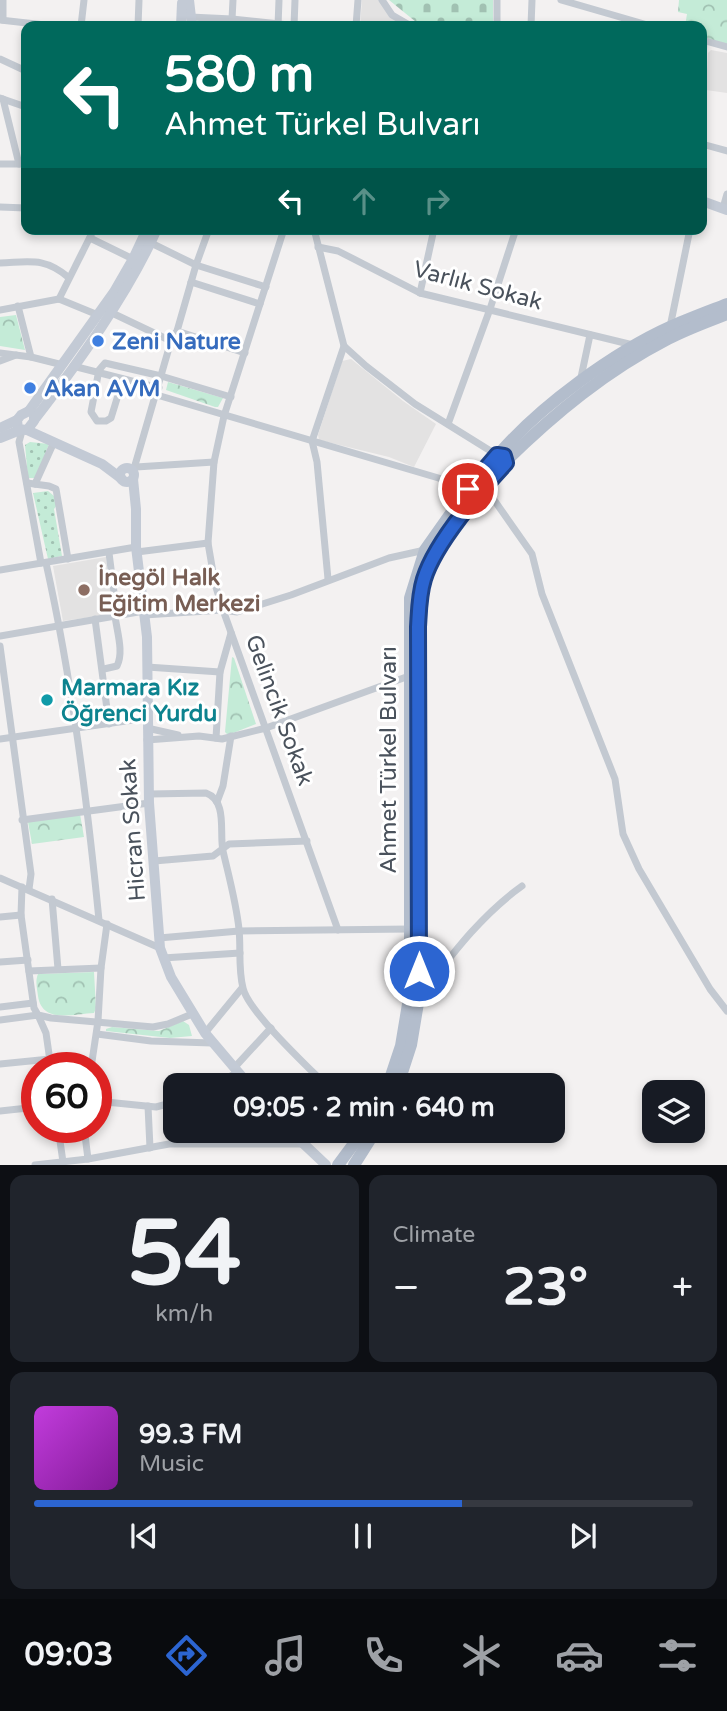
<!DOCTYPE html>
<meta charset="utf-8">
<style>
body{margin:0;font-family:"Varela Round",sans-serif;background:#20242c;color:#f1f3f6;height:100vh;display:flex;flex-direction:column;font-size:26px;white-space:nowrap}
*{box-sizing:border-box;margin:0}
p{font-size:23px;color:#9ea1a6}
.icon{flex:none;width:38px;height:38px;fill:none;stroke:currentColor;stroke-width:2;stroke-linecap:round;stroke-linejoin:round}
.map{position:relative;height:1165px;overflow:hidden}
.side{display:flex;flex-direction:column;gap:10px;padding:10px;background:#0d0f14;flex:1}
.side>*{flex:none}
.banner{position:absolute;left:21px;top:21px;width:686px;height:214px;border-radius:14px;box-shadow:0 4px 10px #0003;background:#00695c;color:#fff;overflow:hidden}
.tools{position:absolute;left:642px;top:1080px;display:grid;gap:14px}
.tools a{display:grid;place-items:center;width:63px;height:63px;border-radius:14px;background:#171b24;box-shadow:0 4px 10px #0003;font-size:35px}
.speed{position:absolute;left:21px;top:1052px;display:flex;gap:14px;font-size:35px;font-weight:700;text-align:center}
.speed>*{display:grid;place-content:center;width:91px;height:91px;border-radius:50%;background:#171b24;box-shadow:0 4px 10px #0003;line-height:1}
.speed .limit{border:10px solid #d22;background:#fff;color:#111}
.pin{position:absolute;display:grid;place-items:center;width:60px;height:60px;color:#fff;margin:-30px;border:4px solid #fff;border-radius:50%;box-shadow:0 2px 7px #0007}
.me{position:absolute;width:77px;margin:-38px;rotate:0deg;stroke-linejoin:round;filter:drop-shadow(0 0 5px #0008)}
.turn{display:flex;align-items:center;gap:24px;height:147px;padding:0 28px;font-size:32px}
.turn .icon{width:91px;height:91px;stroke-width:2.5}
.turn b{display:block;font-size:49px;line-height:60px}
.lanes{display:flex;align-items:center;height:66px;padding:0 28px;background:#0003;justify-content:center;gap:35px;direction:ltr}
.lanes .off{opacity:.35}
.big{font-size:52px;font-weight:700;line-height:1.1}
.side .widget{flex:1;display:flex;flex-direction:column;justify-content:center;gap:10px;min-width:0;padding:0 24px;border-radius:14px;background:#20242c}
.side .dial{align-items:center;gap:0}
.dial b{font-size:91px;line-height:1}
.song{display:flex;align-items:center;gap:21px}
.cover{width:84px;height:84px;border-radius:10px;background:linear-gradient(135deg,hsl(290 70% 55%),hsl(290 70% 35%))}
.played{height:7px;border-radius:4px;background:linear-gradient(90deg,#2c65d1 65%,#363941 65%)}
.keys{display:flex;justify-content:space-around;direction:ltr}
.heat{display:flex;justify-content:space-between;align-items:center;font-size:38px;direction:ltr}
.side .tiles{flex:1;display:grid;gap:10px;grid-template-columns:1fr 1fr}
.widget:last-child{grid-column:span 2}
.trip{position:absolute;left:163px;top:1073px;width:402px;height:70px;border-radius:14px;background:#171b24;box-shadow:0 4px 10px #0003;font-weight:700;line-height:70px;text-align:center}
.tab-bar{display:flex;height:112px;justify-content:space-around;align-items:center;background:#090b0e;color:#9ea1a6}
.tab-bar .icon{width:49px;height:49px}
.tab-bar .active{color:#2c65d1}
.tab-bar b{font-size:32px;color:#f1f3f6}
.map>svg:first-child{display:block}
.education{fill:#e3e2e2}
.grass{fill:url(#grass-dots)}
.cemetery{fill:url(#cemetery-stones)}
.park{fill:url(#park-crowns)}
.lines{fill:none;stroke-linecap:round;stroke-linejoin:round}
.street{stroke:#c3c9d1;stroke-width:7}
.secondary{stroke:#c3cad5;stroke-width:10}
.primary{stroke:#b3bdcc;stroke-width:12}
.route-casing{stroke:#1d4288;stroke-width:18}
.route{stroke:#2c65d1;stroke-width:12}
.shop-dot{fill:#3f7fe0;stroke:#fff;stroke-width:2.5}
.education-dot{fill:#8d6e63;stroke:#fff;stroke-width:2.5}
.culture-dot{fill:#0f9aa8;stroke:#fff;stroke-width:2.5}
.labels{text-anchor:middle;stroke-width:6;stroke-linejoin:round;paint-order:stroke}
.street-label{font-size:23px;fill:#4a525c;stroke:#fff}
.shop-label{font-size:23px;font-weight:bold;fill:#366cbe;stroke:#fff;text-anchor:start}
.education-label{font-size:23px;font-weight:bold;fill:#785e54;stroke:#fff;text-anchor:start}
.culture-label{font-size:23px;font-weight:bold;fill:#0d838f;stroke:#fff;text-anchor:start}
</style>
<div class="map">
<svg width="727" height="1165" viewBox="0 0 727 1165">
<defs>
<pattern id="grass-dots" width="8" height="8" patternUnits="userSpaceOnUse" patternTransform="scale(1.75)"><rect width="8" height="8" fill="#c4ebd7"/><path d="M2 2h.1M6 6h.1" fill="none" stroke="#a1c1b2" stroke-width="1.8" stroke-linecap="round"/></pattern>
<pattern id="cemetery-stones" width="16" height="16" patternUnits="userSpaceOnUse" patternTransform="scale(1.75)"><rect width="16" height="16" fill="#c4ebd7"/><path d="M2 7V4a2 2 0 0 1 4 0v3zM10 15v-3a2 2 0 0 1 4 0v3z" fill="#a1c1b2"/></pattern>
<pattern id="park-crowns" width="20" height="18" patternUnits="userSpaceOnUse" patternTransform="scale(1.75)"><rect width="20" height="18" fill="#c4ebd7"/><path d="M2 6a3 3 0 1 1 6 0M12 15a3 3 0 1 1 6 0" fill="none" stroke="#a1c1b2"/></pattern>
</defs>
<rect width="100%" height="100%" fill="#f3f1f1"/>
<g class="education">
<polygon points="362,0 379,0 390,16 403,26 360,26"/>
<polygon points="711,50 727,53 727,93 706,90 708,53"/>
<polygon points="351,359 403,401 436,424 414,467 389,457 319,440 318,435 342,361"/>
<polygon points="106,557 113,614 63,621 53,566"/>
</g>
<g class="grass">
<polygon points="30,442 49,444 36,478 28,478 25,445"/>
<polygon points="48,491 54,496 57,505 54,509 62,556 48,559 33,493"/>
</g>
<polygon class="cemetery" points="389,0 493,0 493,26 421,26"/>
<g class="park">
<polygon points="679,0 727,0 727,47 702,40 702,26 685,26 687,14 678,12"/>
<polygon points="16,315 25,350 0,346 0,317"/>
<polygon points="168,382 223,398 218,407 215,407 166,390"/>
<polygon points="232,657 234,658 256,724 228,735 225,732"/>
<polygon points="80,814 84,837 32,844 28,822"/>
<path d="M 94,972 L 96,1008 L 94,1013 C 73,1014 42,1024 38,996 C 37,988 35,981 38,974 Z"/>
<polygon points="183,1021 189,1025 192,1036 170,1038 106,1031 106,1029 112,1027 159,1031"/>
</g>
<g class="lines">
<g class="street">
<polyline points="382,0 392,15 411,26"/>
<polyline points="561,0 651,26"/>
<polyline points="190,17 232,19 298,26"/>
<polyline points="232,19 233,0"/>
<polyline points="0,20 54,26"/>
<polyline points="3,20 3,0"/>
<polyline points="81,26 84,0"/>
<polyline points="138,26 139,0"/>
<polyline points="278,26 279,0"/>
<polyline points="294,26 295,0"/>
<polyline points="356,26 358,0"/>
<polyline points="497,26 497,0"/>
<polyline points="531,26 532,0"/>
<polyline points="702,40 727,47"/>
<polyline points="0,59 26,71"/>
<polyline points="702,73 704,41"/>
<polyline points="0,98 26,107"/>
<polyline points="3,99 19,164"/>
<polyline points="702,144 727,151"/>
<polyline points="0,164 26,164"/>
<polyline points="0,207 26,208"/>
<polyline points="723,208 727,194"/>
<polyline points="284,229 224,416 214,462 208,543 215,584 223,610 338,930"/>
<polyline points="314,229 344,346 366,366 415,404 497,455"/>
<polyline points="90,238 133,259"/>
<polyline points="151,243 196,265 266,287"/>
<polyline points="318,247 338,251 420,293 633,345"/>
<path d="M 0,263 C 30,262 44,257 68,277"/>
<polyline points="191,282 260,304"/>
<polyline points="420,293 434,229"/>
<polyline points="59,299 94,229"/>
<polyline points="18,306 31,357"/>
<polyline points="0,310 59,299 98,315"/>
<polyline points="110,312 171,341"/>
<polyline points="670,327 690,229"/>
<polyline points="177,331 245,353"/>
<polyline points="0,353 31,357 63,365"/>
<polyline points="0,361 16,355"/>
<polyline points="73,366 159,388"/>
<polyline points="123,379 111,418 106,421 97,421 91,412 99,370 105,363 161,376 231,397"/>
<polyline points="580,382 590,335"/>
<polyline points="157,395 452,482 468,489"/>
<polyline points="448,424 490,309 516,229"/>
<polyline points="22,431 19,442 41,563"/>
<polyline points="136,467 214,462"/>
<polyline points="133,472 171,341 177,331 196,265 209,229"/>
<polyline points="27,483 49,486 56,489 68,559"/>
<polyline points="35,484 54,442"/>
<polyline points="485,487 532,554 542,594 615,779 623,834 639,869 710,989 727,1011"/>
<polyline points="137,552 208,543"/>
<polyline points="109,553 117,616"/>
<path d="M 46,563 C 72,680 87,800 99,920"/>
<polyline points="0,570 136,547"/>
<polyline points="328,579 317,462 312,441 344,346"/>
<polyline points="144,615 223,610 237,612 291,595 389,558 425,550"/>
<polyline points="95,619 109,724"/>
<polyline points="0,636 144,611"/>
<polyline points="0,646 31,874 29,889"/>
<polyline points="147,667 220,672"/>
<path d="M 104,669 L 117,666 C 124,652 117,632 115,616"/>
<polyline points="147,728 178,735"/>
<polyline points="216,738 220,672 231,633"/>
<polyline points="0,739 147,718"/>
<polyline points="147,740 199,736 222,739 266,728 409,676"/>
<path d="M 150,794 L 206,793 C 228,801 219,833 223,851 C 229,877 236,902 239,929 C 241,948 238,969 243,988 C 248,1011 307,1066 326,1085"/>
<polyline points="217,802 223,786 231,736"/>
<polyline points="22,820 149,803"/>
<polyline points="154,861 213,856 229,844 307,841"/>
<polyline points="0,878 160,948"/>
<polyline points="22,887 21,915 34,1008 38,1015 51,1018 153,1027 168,1024 192,1014"/>
<polyline points="52,899 58,969"/>
<polyline points="0,917 21,915"/>
<polyline points="159,938 239,931 410,929"/>
<polyline points="163,958 240,953"/>
<polyline points="0,962 28,960"/>
<polyline points="29,971 101,968"/>
<path d="M 419,997 C 451,956 480,916 522,886"/>
<polyline points="0,1007 33,1003"/>
<polyline points="0,1020 38,1015 46,1033 51,1068"/>
<polyline points="205,1033 242,988"/>
<polyline points="97,1034 151,1041 212,1043"/>
<polyline points="0,1064 50,1059"/>
<polyline points="91,1068 98,1021 101,968 107,924"/>
<polyline points="234,1068 271,1028"/>
<polyline points="214,1085 238,1072"/>
<polyline points="96,1101 156,1107 175,1102"/>
<polyline points="148,1106 150,1148"/>
<polyline points="0,1111 37,1107"/>
<polyline points="58,1127 63,1162"/>
<polyline points="84,1127 88,1159"/>
<polyline points="35,1165 88,1159 169,1144 301,1144"/>
</g>
<g class="secondary">
<polyline points="189,0 192,26"/>
<polyline points="181,26 182,3"/>
<polyline points="702,201 727,210"/>
<polyline points="29,411 114,292 133,259 147,229"/>
<polygon points="29,411 34,414 34,421 27,430 18,429 17,420 21,415"/>
<path d="M 35,419 C 78,363 128,294 157,229"/>
<polyline points="0,428 17,420"/>
<polyline points="27,430 102,464 122,479"/>
<polyline points="0,438 20,430"/>
<circle cx="127" cy="475" r="7"/>
<polyline points="133,479 136,509 136,547 147,637 149,803 160,948 171,977 205,1033 249,1085"/>
<polyline points="289,1130 326,1165"/>
</g>
<g class="primary">
<path d="M 499,454 C 540,406 614,352 672,326 C 690,318 709,311 727,304"/>
<path d="M 506,461 C 555,413 606,371 668,339 C 687,329 707,322 727,314"/>
<path d="M 418,720 C 418,681 411,609 425,574 C 441,536 477,495 504,464"/>
<polyline points="388,1085 401,1046 410,992 410,598 425,550 468,489 495,458"/>
<polyline points="398,1085 411,1045 419,997 418,808"/>
<polyline points="338,1165 364,1130"/>
<polyline points="354,1165 376,1130"/>
</g>
</g>
<g class="lines">
<defs>
<path id="route" d="M 419,971 L 418,627 C 419,611 419,595 424,579 C 435,543 480,491 506,463 L 504,456 L 497,455 L 468,489"/>
</defs>
<use href="#route" class="route-casing"/>
<use href="#route" class="route"/>
</g>
<g class="shop-dot">
<circle cx="98" cy="341" r="7"/>
<circle cx="30" cy="388" r="7"/>
</g>
<circle class="education-dot" cx="84" cy="590" r="7"/>
<circle class="culture-dot" cx="47" cy="700" r="7"/>
<g class="labels">
<g class="street-label">
<text transform="translate(478 285) rotate(15)" y="8">Varlık Sokak</text>
<text transform="translate(280 710) rotate(70)" y="8">Gelincik Sokak</text>
<text transform="translate(388 760) rotate(-90)" y="8">Ahmet Türkel Bulvarı</text>
<text transform="translate(132 830) rotate(-94)" y="8">Hicran Sokak</text>
</g>
<g class="shop-label">
<text x="112" y="349">Zeni Nature</text>
<text x="44" y="396">Akan AVM</text>
</g>
<g class="education-label">
<text x="98" y="585">İnegöl Halk<tspan x="98" dy="26">Eğitim Merkezi</tspan></text>
</g>
<g class="culture-label">
<text x="61" y="695">Marmara Kız<tspan x="61" dy="26">Öğrenci Yurdu</tspan></text>
</g>
</g>
</svg>
<div class="tools">
<a><svg class="icon" aria-label="layers" viewBox="0 0 24 24"><path d="M12 4l9 5-9 5-9-5zM3 14l9 5 9-5"/></svg></a>
</div>
<div class="speed"><div class="limit">60</div></div>
<div class="pin" style="left:468px;top:489px;background:#d93025"><svg class="icon" aria-label="arrive" viewBox="0 0 24 24"><path d="M6 21V4h12l-3 4 3 4H6"/></svg></div>
<svg class="me" style="left:419px;top:971px" viewBox="-20 -20 40 40"><circle r="17" fill="#2c65d1" stroke="#fff" stroke-width="3"/><path d="M0-11L8 9 0 5-8 9z" fill="#fff"/></svg>
<div class="trip">09:05 · 2 min · 640 m</div>
<div class="banner">
<div class="turn"><svg class="icon" aria-label="left" viewBox="0 0 24 24"><path d="M17 20v-9H6M10 6l-5 5 5 5"/></svg><div><b>580 m</b>Ahmet Türkel Bulvarı</div></div>
<div class="lanes"><svg class="icon" aria-label="left" viewBox="0 0 24 24"><path d="M17 20v-9H6M10 6l-5 5 5 5"/></svg><svg class="icon off" aria-label="ahead" viewBox="0 0 24 24"><path d="M12 20V5M6 11l6-6 6 6"/></svg><svg class="icon off" aria-label="right" viewBox="0 0 24 24"><path d="M7 20v-9h11M14 6l5 5-5 5"/></svg></div>
</div>
</div>
<section class="side">
<div class="tiles">
<div class="widget dial"><b>54</b><p>km/h</p></div>
<div class="widget"><p>Climate</p>
<div class="heat"><a>−</a><b class="big">23°</b><a>+</a></div>
</div>
<div class="widget">
<div class="song"><i class="cover"></i><div><b>99.3 FM</b><p>Music</p></div></div>
<div class="played"></div>
<div class="keys"><svg class="icon" aria-label="previous" viewBox="0 0 24 24"><path d="M18 5L8 12l10 7zM5 5v14"/></svg><svg class="icon" aria-label="pause" viewBox="0 0 24 24"><path d="M8 5v14M16 5v14"/></svg><svg class="icon" aria-label="next" viewBox="0 0 24 24"><path d="M6 5l10 7-10 7zM19 5v14"/></svg></div>
</div>
</div>
</section>
<nav class="tab-bar">
<b>09:03</b>
<svg class="icon active" aria-label="directions" viewBox="0 0 24 24"><path d="M12 3l9 9-9 9-9-9zM9 14v-3h6M13 9l2 2-2 2"/></svg>
<svg class="icon" aria-label="music" viewBox="0 0 24 24"><path d="M9 18V5l10-2v13"/><circle cx="6" cy="18" r="3"/><circle cx="16" cy="16" r="3"/></svg>
<svg class="icon" aria-label="phone" viewBox="0 0 24 24"><path d="M5 4h4l2 5-3 2q2 4 5 5l2-3 5 2v4C11 20 4 13 5 4z"/></svg>
<svg class="icon" aria-label="climate" viewBox="0 0 24 24"><path d="M12 3v18M4 7l16 10M4 17L20 7"/></svg>
<svg class="icon" aria-label="car" viewBox="0 0 24 24"><path d="M5 17H2v-5l4-1 3-4h7l3 4 3 1v5h-3M9 17h6M6 11h13"/><circle cx="7" cy="17" r="2"/><circle cx="17" cy="17" r="2"/></svg>
<svg class="icon" aria-label="filters" viewBox="0 0 24 24"><path d="M4 7h16M4 17h16"/><circle cx="9" cy="7" r="2"/><circle cx="15" cy="17" r="2"/></svg>
</nav>
